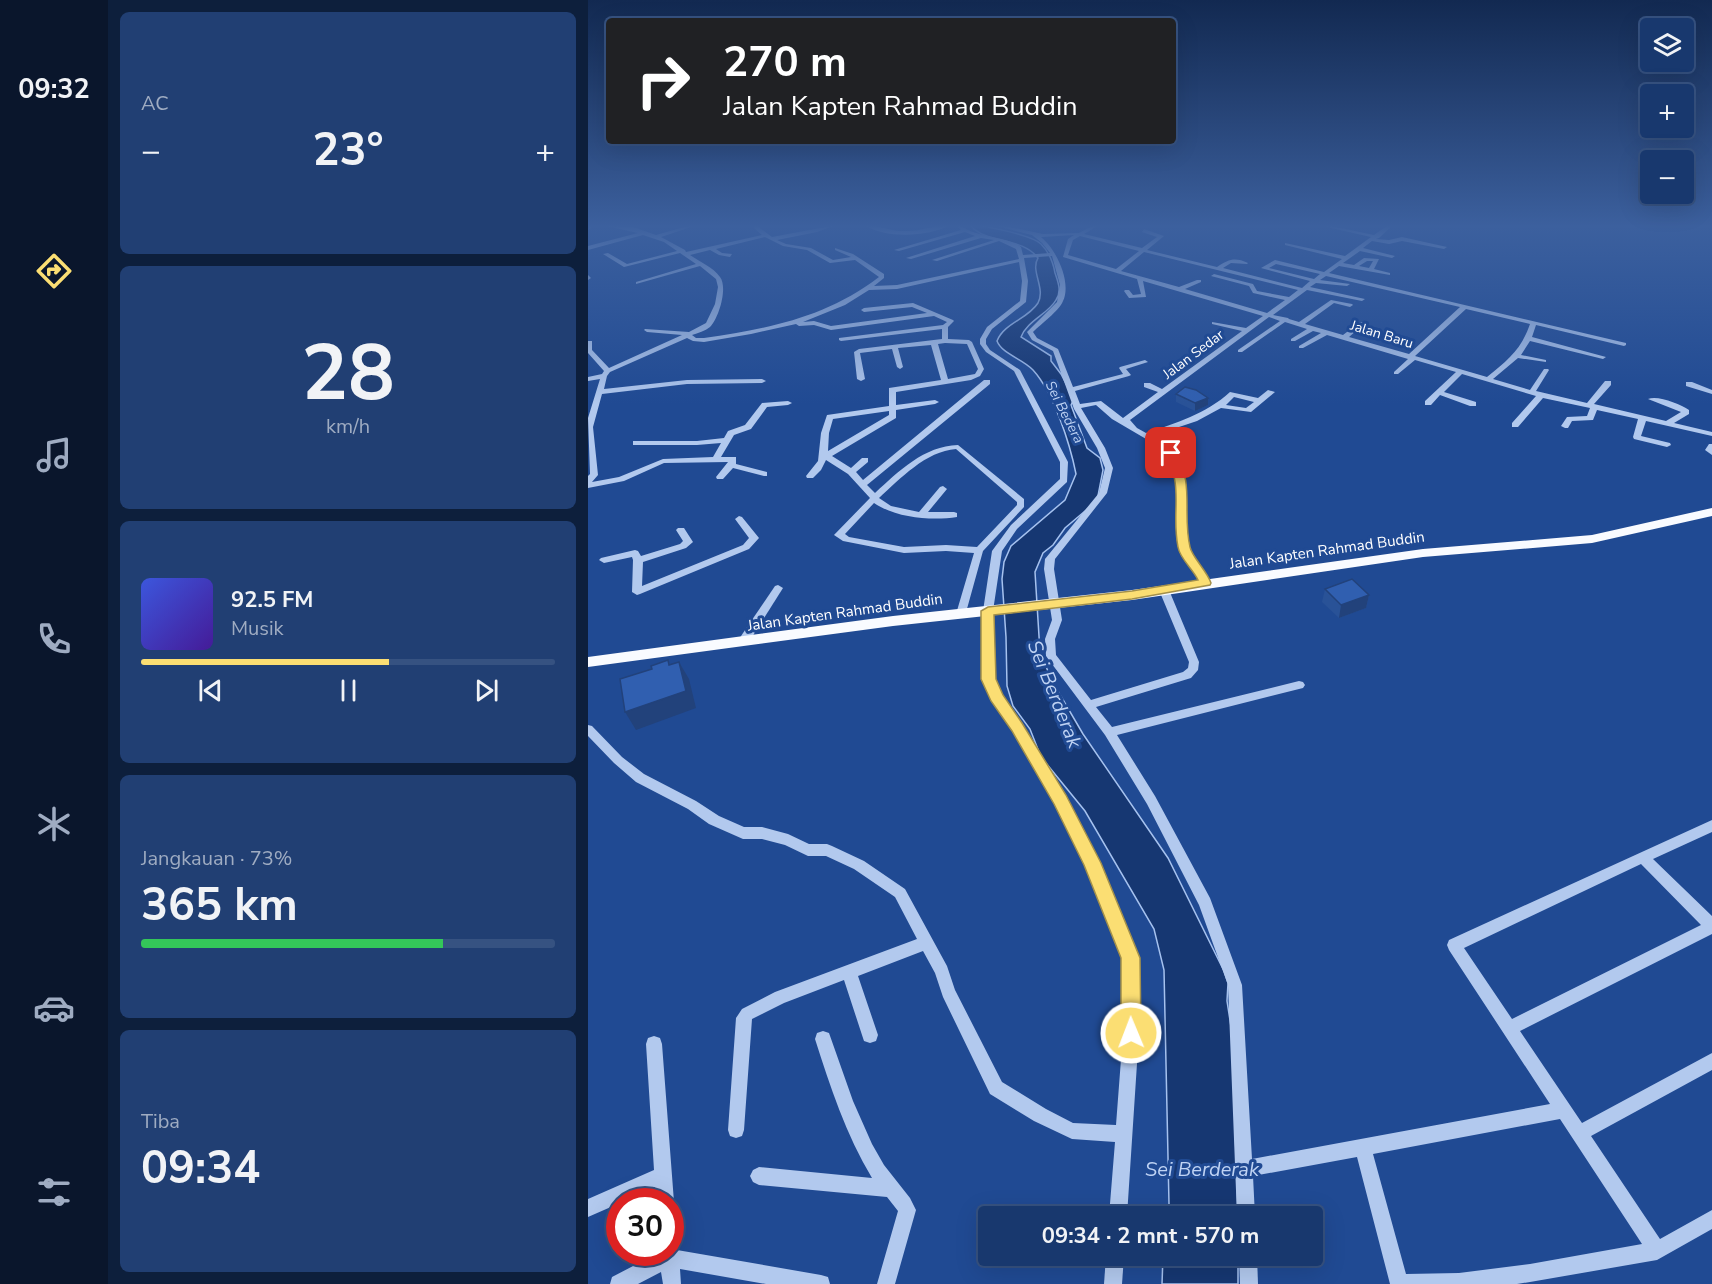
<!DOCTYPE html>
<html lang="id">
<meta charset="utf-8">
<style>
body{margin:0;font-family:"Nunito Sans",sans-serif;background:#213f73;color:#f1f3f6;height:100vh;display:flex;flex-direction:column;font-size:22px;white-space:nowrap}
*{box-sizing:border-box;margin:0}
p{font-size:20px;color:#9facc2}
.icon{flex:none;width:33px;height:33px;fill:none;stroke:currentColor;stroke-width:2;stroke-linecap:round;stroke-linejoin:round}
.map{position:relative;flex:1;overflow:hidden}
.panel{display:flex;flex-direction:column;gap:12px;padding:12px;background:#0d1f3c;width:480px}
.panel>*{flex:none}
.top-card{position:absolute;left:18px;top:18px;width:570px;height:126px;border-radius:6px;box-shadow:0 6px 24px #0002,0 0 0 2px #365281;background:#202124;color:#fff;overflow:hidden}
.buttons{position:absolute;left:1052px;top:18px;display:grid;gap:12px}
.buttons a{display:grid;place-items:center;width:54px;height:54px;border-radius:6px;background:#18386e;box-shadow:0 6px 24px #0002,0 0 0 2px #365281;font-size:30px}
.speed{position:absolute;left:18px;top:1188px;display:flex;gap:12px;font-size:30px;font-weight:700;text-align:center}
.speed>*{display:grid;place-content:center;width:78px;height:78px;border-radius:50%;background:#18386e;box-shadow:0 6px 24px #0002,0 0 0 2px #365281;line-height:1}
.speed .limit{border:9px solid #d22;background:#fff;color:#111}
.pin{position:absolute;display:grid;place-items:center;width:51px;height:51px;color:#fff;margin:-26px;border-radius:12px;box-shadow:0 3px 9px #0006}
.me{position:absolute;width:66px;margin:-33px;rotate:359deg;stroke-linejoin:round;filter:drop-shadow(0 0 4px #0008)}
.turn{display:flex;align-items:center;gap:21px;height:126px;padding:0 18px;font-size:27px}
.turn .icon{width:78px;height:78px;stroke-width:2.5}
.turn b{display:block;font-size:42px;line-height:51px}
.big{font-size:45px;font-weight:700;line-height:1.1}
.panel .tile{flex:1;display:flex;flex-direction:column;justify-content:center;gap:9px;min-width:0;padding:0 21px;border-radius:9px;background:#213f73}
.panel .dial{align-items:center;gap:0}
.dial b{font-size:78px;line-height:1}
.song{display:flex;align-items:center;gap:18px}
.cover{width:72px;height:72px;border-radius:9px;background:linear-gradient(135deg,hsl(230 70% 55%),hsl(260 70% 35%))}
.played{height:6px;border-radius:3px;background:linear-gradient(90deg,#fbde73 60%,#365281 60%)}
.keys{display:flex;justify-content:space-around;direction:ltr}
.heat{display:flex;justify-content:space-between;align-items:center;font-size:33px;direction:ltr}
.charge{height:9px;border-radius:4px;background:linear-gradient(90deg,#34c759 73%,#365281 0)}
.trip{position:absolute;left:390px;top:1206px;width:345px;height:60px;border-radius:6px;background:#18386e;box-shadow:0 6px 24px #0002,0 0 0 2px #365281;font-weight:700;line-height:60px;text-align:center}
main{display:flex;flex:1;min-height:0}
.tab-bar{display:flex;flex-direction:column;width:108px;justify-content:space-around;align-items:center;background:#0a162c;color:#9facc2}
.tab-bar .icon{width:42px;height:42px}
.tab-bar .active{color:#fbde73}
.tab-bar b{font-size:27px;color:#f1f3f6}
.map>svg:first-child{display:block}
.water{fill:#163772;stroke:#a6c2ef;stroke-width:1.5}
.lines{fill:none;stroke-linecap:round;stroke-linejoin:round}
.minor{fill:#b2c9ee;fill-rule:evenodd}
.major{fill:#f9fbff;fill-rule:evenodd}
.wall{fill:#295297}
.shaded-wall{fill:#22427b}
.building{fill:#305fb0;stroke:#22427b;stroke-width:1.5}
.route{fill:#fbde73;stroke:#a3904b;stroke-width:1.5}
.labels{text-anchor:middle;stroke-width:6;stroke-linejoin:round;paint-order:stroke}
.far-street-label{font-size:14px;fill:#fff;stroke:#204a93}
.far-water-label{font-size:14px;font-style:italic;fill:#bfd3f4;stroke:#204a93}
.street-label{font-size:15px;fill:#fff;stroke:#204a93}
.near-water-label{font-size:20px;font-style:italic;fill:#bfd3f4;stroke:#204a93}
</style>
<main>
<nav class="tab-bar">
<b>09:32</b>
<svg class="icon active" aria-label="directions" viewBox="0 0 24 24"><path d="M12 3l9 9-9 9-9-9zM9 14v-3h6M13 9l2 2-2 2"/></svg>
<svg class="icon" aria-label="music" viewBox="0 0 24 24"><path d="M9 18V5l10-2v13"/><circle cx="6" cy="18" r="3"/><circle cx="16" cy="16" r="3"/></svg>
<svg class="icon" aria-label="phone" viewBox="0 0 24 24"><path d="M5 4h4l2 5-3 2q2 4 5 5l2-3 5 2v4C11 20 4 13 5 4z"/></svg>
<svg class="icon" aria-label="climate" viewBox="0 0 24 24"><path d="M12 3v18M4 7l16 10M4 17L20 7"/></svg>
<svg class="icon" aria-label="car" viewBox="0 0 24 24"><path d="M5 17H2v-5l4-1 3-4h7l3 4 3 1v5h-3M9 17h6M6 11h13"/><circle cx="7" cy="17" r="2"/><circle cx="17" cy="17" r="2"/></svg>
<svg class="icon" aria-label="filters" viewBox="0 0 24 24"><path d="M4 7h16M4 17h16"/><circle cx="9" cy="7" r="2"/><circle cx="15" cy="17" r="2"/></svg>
</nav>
<section class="panel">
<div class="tile"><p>AC</p>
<div class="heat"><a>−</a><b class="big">23°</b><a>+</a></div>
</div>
<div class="tile dial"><b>28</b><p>km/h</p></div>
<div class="tile">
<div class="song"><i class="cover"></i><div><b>92.5 FM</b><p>Musik</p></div></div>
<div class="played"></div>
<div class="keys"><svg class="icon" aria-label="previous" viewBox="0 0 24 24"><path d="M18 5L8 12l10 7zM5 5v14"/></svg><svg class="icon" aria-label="pause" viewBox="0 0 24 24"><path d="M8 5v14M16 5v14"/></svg><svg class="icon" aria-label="next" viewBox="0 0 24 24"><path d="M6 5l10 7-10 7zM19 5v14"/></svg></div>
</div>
<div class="tile"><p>Jangkauan · 73%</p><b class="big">365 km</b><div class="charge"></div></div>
<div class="tile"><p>Tiba</p><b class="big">09:34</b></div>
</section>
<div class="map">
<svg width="1124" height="1284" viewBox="0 0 1124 1284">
<rect width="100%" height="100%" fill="#204a93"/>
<g class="water">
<path d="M 382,225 C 395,225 444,235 453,244 C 461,252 465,262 467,273 C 470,282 474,291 468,300 C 460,314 439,321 433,337 L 463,356 L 463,361 L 473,374 L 486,399 L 483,405 L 499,448 L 512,458 L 515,470 L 509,501 L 477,528 L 465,545 L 455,553 L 447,572 L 452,652 L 464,681 L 495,734 L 580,858 L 636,971 L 640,983 L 639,1001 L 644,1033 L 650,1216 L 579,1216 L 581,1204 L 576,970 L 566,929 L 497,811 L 453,757 L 442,729 L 425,706 L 419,686 L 418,637 L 414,579 L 416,562 L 423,546 L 477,500 L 488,474 C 482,444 466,393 445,370 C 435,359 414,354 409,341 C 416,323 440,319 450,303 C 458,288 442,271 450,258 C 433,236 399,245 382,225 Z"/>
<polygon points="575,1256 650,1256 650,1284 574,1284"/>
</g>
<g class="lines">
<g class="minor">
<polygon points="1,225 7,225 0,230"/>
<path d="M 14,225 L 45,227 L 68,235 L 103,225 L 109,225 L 73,237 L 97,250 L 98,252 L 174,235 L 166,228 L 168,225 L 172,225 L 172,228 L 184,237 L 248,225 L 229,232 L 189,240 L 198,244 L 223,248 L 245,260 L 263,257 L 247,250 L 247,248 L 265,254 L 296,274 L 296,278 L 286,286 L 309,285 L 431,259 L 428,249 L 411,241 L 349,261 L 344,260 L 406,240 L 393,238 L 323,259 L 318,258 L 387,236 L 377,232 L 311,251 L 306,250 L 373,230 L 367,225 C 374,225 378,230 385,232 C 401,238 418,237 433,247 L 435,255 L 462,253 L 454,243 L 444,235 L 405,225 L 412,225 L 455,234 L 491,233 L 506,225 L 511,225 L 496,234 L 554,248 L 569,237 L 554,232 L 556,229 L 576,236 L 559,250 L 629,267 C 641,259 647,257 660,263 L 659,264 L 643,263 L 635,268 L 714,288 L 722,281 L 673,268 L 687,260 L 736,272 L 754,259 L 697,245 L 697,243 L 757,256 L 783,237 L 730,225 L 738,225 L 786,235 L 800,225 L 805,225 L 791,238 L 788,239 L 801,240 L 814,237 L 859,247 L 856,249 L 814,241 L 801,244 L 784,241 L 775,248 L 807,256 L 804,258 L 772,251 L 755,263 L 766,265 L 776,258 L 791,259 L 786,269 L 802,273 L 802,275 L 751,266 L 741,273 L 1038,343 L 1038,345 L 1036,346 L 948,325 L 944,337 L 1018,357 L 1015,359 L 942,341 L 933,355 L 958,360 L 958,362 L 930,358 L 905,379 L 942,390 L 956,369 L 960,369 L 961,370 L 948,391 L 999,403 L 1017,381 L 1023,381 L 1023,385 L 1006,404 L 1078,421 L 1093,412 L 1060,399 C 1070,395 1092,404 1101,410 L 1101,414 L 1086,423 L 1124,432 L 1124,436 L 1058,421 L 1053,436 L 1082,443 L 1083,445 L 1079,447 L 1046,439 L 1045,437 L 1050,419 L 1009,410 L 1005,420 L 984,421 L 980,428 L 977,428 L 973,426 L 979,417 L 999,416 L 1002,408 L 955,398 L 930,427 L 924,427 L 924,423 L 948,396 L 874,374 L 856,392 L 888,402 L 888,406 L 882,406 L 852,395 L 843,405 L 837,405 L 837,401 L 868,372 L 827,360 L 810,374 L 806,374 L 806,372 L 820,359 L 739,335 L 715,348 L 711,348 L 711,346 L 733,333 L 725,331 L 707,341 L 703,341 L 703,339 L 719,329 L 697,322 L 654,352 L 650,352 L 650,350 L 692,321 L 681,317 L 542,420 L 549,428 L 558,433 C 588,423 618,414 642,392 L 670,398 L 680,390 L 687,392 L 663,412 L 633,408 L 609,421 L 564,436 C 613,461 589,505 601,547 C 605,560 616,571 622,583 L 617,586 L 614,585 L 591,547 L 588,524 L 588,478 L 580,456 L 570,446 L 524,419 L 508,405 L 493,408 L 517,448 L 525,468 L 519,493 L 467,559 L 466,569 L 474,620 L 467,639 L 468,655 L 503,700 L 595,672 L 600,668 L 601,662 L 571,590 L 576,587 L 581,590 L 611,662 L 610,670 L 603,678 L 508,707 L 524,727 L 711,681 L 715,682 L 717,685 L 715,688 L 711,689 L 529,735 L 567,796 L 622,898 L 654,985 L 664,1159 L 962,1104 L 861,950 L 859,945 L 861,940 L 1124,820 L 1124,832 L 1065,859 L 1124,916 L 1124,934 L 932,1031 L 994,1123 L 1124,1053 L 1124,1070 L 1003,1136 L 1072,1239 L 1124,1210 L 1124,1229 L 1069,1260 L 942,1282 L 929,1284 L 802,1284 L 769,1157 L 665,1176 L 667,1216 L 649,1216 L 640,985 L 611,905 L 559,804 L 517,735 L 458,656 L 457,639 L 464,620 L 456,569 L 457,559 L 511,493 L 517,468 L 509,448 L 486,409 L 465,351 L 444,340 L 439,332 L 469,302 L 472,285 L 464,256 L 436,258 L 440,281 L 438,302 L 404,329 L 398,339 L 398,344 L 402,350 L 432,370 L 480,462 L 479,482 L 429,529 L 414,551 L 405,611 L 405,679 L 413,696 L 433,724 L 476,796 L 511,863 L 550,958 L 551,1033 L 539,1216 L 521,1216 L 527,1142 L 484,1139 L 446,1121 L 402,1094 L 355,997 L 347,973 L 335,951 L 270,976 L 290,1035 L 288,1041 L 282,1043 L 276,1041 L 274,1035 L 256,980 L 196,1003 L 164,1019 L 156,1130 L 154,1136 L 148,1138 L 142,1136 L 140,1130 L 148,1018 L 154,1009 L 187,992 L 329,939 L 307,897 L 266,869 L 238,856 L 220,856 L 197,845 L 174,839 L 155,839 L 121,824 L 100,809 L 48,782 L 26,763 L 0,736 L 0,725 L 4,726 L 34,757 L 56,774 L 108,801 L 131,816 L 156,827 L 174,827 L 200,834 L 221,844 L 239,844 L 244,846 L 276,861 L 317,889 L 359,966 L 367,990 L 414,1082 L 458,1109 L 485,1123 L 528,1125 L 535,1033 L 536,958 L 498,864 L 468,804 L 425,730 L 404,701 L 395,679 L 395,611 L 404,551 L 423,525 L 472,479 L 472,462 L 426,371 L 398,352 L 392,344 L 392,339 L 399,327 L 432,301 L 434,281 L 431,262 L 309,289 L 281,290 L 257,305 L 215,322 L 226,321 L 243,326 L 339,313 L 324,307 L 276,312 L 273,310 L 276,308 L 325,303 L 365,320 L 366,321 L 360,327 L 360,339 L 381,340 L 384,342 L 396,369 L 392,376 L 383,380 L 308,392 L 308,405 L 347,400 L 351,402 L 347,404 L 308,410 L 308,418 L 244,456 L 263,468 L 274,458 L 280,458 L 280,462 L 268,472 L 275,480 L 396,380 L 402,380 L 402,384 L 279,485 L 287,493 C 311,471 336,446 370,445 L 436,499 L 436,507 L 395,551 L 377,616 L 373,617 L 368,614 L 386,553 L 358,551 L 316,553 L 255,541 L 246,535 L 282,498 L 260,474 L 238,460 L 233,470 L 225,478 L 219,478 L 218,476 L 230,461 L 233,433 L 239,415 L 301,406 L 301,388 L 353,380 L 343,345 L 310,348 L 315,367 L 312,369 L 309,367 L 304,349 L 272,353 L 277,379 L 273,381 L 269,379 L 266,352 L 271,349 L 354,339 L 354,329 L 253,341 L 251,340 L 251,338 L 355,325 L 359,322 L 346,316 L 243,330 L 226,325 L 211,326 L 208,324 L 163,334 L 116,342 L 105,341 L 99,338 L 22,372 L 19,376 L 16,389 L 99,380 L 174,379 L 178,381 L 174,383 L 99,384 L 14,394 L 5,427 L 10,475 L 4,482 L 31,477 L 75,459 L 125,457 L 133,443 L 109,445 L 45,445 L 45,441 L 109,441 L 136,438 L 140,431 L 157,425 L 174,403 L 200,401 L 204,403 L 200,405 L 179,407 L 163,429 L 146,435 L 133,457 L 148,457 L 148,464 L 179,472 L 179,476 L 176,476 L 145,468 L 135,479 L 129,479 L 128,477 L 140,462 L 76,463 L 36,481 L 0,488 L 0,476 L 2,474 L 0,418 L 12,379 L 0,381 L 0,377 L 14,374 L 16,371 L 0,353 L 0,341 L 4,341 L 4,350 L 21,368 L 94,335 L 59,332 L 56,330 L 57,329 L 101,332 L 118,323 L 127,304 L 130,287 L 128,279 L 112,266 L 48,284 L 48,282 L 108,264 L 92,253 L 36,267 L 15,254 L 20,253 L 39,264 L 89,251 L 76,242 L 55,235 L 0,250 L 0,246 L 50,233 ZM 486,235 L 480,239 L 475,257 L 549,279 L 553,294 L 545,295 L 541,290 L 537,290 L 536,291 L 541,298 L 558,297 L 555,281 L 675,316 L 658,328 L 624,322 L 624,324 L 654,331 L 574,389 L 562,383 L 556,383 L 556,387 L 570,392 L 535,418 L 513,401 L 492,404 L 487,391 L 541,376 L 543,375 L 538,369 L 560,362 L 557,360 L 532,367 L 531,368 L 535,374 L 485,387 L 470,349 L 449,338 L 445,332 C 453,324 471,311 475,301 C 484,282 468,249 453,237 ZM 492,236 L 551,251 L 528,269 L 480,255 L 485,240 ZM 177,237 L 195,246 L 219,250 L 242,263 L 267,260 L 291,277 C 237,318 182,328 116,338 L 108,338 L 104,335 C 110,333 117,331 122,327 C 131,318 140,287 132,277 C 125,267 112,262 102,255 L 122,250 L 131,255 L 142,257 L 144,254 L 134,253 L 128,249 ZM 556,252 L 710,290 L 701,297 L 669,291 L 665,284 L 626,274 L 623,276 L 661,286 L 665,293 L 697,300 L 679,313 L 597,289 L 613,282 L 613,280 L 609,280 L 591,287 L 533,271 ZM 779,261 L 785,261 L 781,268 L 771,266 ZM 688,264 L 732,274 L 726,279 L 681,268 ZM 738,276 L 872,307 L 821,354 L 761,337 L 776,324 L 776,322 L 772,322 L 755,335 L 717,324 L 746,303 L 762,307 L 765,305 L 764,304 L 743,300 L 711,322 L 701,319 L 700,318 L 685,315 L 719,290 L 774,301 L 777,299 L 722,287 L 728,283 L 759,286 L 762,284 L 732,280 ZM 878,309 L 942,324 C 933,350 920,360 899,377 L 827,356 ZM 357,343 L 379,344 L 390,369 L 387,374 L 360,379 L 350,344 ZM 646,397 L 666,402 L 658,408 L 638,405 ZM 301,411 L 301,415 L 240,451 L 241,433 L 245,419 ZM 368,449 L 429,502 L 429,505 L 389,547 L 358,545 L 316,547 L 261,537 L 257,534 L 286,503 C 308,518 344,521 369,517 L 369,513 L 366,512 L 340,512 L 359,489 L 355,486 L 352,487 L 331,512 L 303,506 L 291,498 C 312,479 338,451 368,449 ZM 1053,864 L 1113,925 L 924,1019 L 876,948 ZM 972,1119 L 1054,1244 L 942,1264 L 871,1273 L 818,1274 L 785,1154 Z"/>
<path d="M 275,225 C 289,224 303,232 319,231 C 334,231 348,224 363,225 C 338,237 300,239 275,225 Z"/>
<polygon points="0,275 3,278 0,280"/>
<polygon points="1098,382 1104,382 1124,390 1124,394 1098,386"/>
<polygon points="1121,444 1124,444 1124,455 1117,450"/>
<polygon points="151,516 154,517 171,538 161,549 52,594 49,595 44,592 45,560 44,557 16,563 11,560 13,558 47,550 50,551 53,556 92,544 95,541 88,530 90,528 96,528 105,542 98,548 55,562 54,586 155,545 161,538 147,519"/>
<polygon points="190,585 195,588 159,645 151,645 150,642 151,639 187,586"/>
<path d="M 235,1031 L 241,1033 L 265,1101 L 284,1144 L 296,1165 L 322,1198 L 328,1210 L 307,1284 L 289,1284 L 310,1211 L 299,1197 L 171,1185 L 165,1182 L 162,1176 L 165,1170 L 171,1167 L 284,1178 C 258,1135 242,1086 227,1039 L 229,1033 Z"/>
<polygon points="66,1036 72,1038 74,1044 86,1202 82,1209 82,1202 68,1202 67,1187 35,1202 32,1202 32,1203 0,1217 0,1199 66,1170 58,1044 60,1038"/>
<polygon points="82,1243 88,1245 89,1250 233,1275 240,1277 242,1284 178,1284 92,1269 93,1284 75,1284 73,1272 50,1284 22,1284 24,1277 72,1252 82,1252"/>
<polygon points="518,1256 536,1256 534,1284 516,1284"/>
<polygon points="651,1256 669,1256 670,1284 652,1284"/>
</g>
<polygon class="major" points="1124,508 1124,516 1004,543 835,557 544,600 305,626 0,667 0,657 305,616 544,590 835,549 1004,535"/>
</g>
<g class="wall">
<polygon points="588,394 620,405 607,411 588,402"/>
<polygon points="737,589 781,595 778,608 751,618 734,602"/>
</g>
<g class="shaded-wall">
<polygon points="620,398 620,405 607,411 607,403"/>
<polygon points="781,595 778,608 751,618 753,605"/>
<polygon points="91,662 101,679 108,708 48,730 37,712"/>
</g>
<g class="building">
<polygon points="597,387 608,390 620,398 607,403 588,394"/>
<polygon points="764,579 781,595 753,605 737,589"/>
<polygon points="80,660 81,665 91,662 98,691 37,712 32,679 64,669 63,666"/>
</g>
<linearGradient id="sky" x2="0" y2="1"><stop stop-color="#122951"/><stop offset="0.56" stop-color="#3c609e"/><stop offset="1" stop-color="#3c609e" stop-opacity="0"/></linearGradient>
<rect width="1124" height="404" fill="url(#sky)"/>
<path class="route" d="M 583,450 L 587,451 C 607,484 594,513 602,547 C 604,557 619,571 623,583 L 622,585 L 544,599 L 406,615 L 408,679 L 415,695 L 434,723 L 478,795 L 513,863 L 552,958 L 553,1033 L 550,1040 L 543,1043 L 536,1040 L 533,1033 L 533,958 L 496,865 L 466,804 L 424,731 L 403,701 L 393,679 L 393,611 L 400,607 L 544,591 L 610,580 C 605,569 592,559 590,547 C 583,512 596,490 578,453 Z"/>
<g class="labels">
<g class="far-street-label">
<text transform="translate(794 334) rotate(17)" y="5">Jalan Baru</text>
<text transform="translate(605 354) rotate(-37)" y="5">Jalan Sedar</text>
</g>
<g class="far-water-label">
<text transform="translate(477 412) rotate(63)" y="5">Sei Bedera</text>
</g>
<g class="street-label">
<text transform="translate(739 550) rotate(-8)" y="5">Jalan Kapten Rahmad Buddin</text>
<text transform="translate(257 612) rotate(-8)" y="5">Jalan Kapten Rahmad Buddin</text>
</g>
<g class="near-water-label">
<text transform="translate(467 694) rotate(68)" y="7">Sei Berderak</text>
<text x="614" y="1176">Sei Berderak</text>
</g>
</g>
</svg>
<div class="buttons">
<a><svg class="icon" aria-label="layers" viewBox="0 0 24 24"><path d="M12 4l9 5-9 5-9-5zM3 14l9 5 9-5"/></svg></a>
<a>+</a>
<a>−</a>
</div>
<div class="speed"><div class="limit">30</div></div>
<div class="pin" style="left:583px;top:453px;background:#d93025"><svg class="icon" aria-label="arrive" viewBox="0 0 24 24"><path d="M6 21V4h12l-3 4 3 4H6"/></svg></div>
<svg class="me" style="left:543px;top:1033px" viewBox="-20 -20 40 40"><circle r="17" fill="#fbde73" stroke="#fff" stroke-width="3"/><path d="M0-11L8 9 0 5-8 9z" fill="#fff"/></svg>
<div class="trip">09:34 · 2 mnt · 570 m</div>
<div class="top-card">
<div class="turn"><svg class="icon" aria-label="right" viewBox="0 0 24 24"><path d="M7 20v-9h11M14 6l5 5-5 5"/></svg><div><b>270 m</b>Jalan Kapten Rahmad Buddin</div></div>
</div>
</div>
</main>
